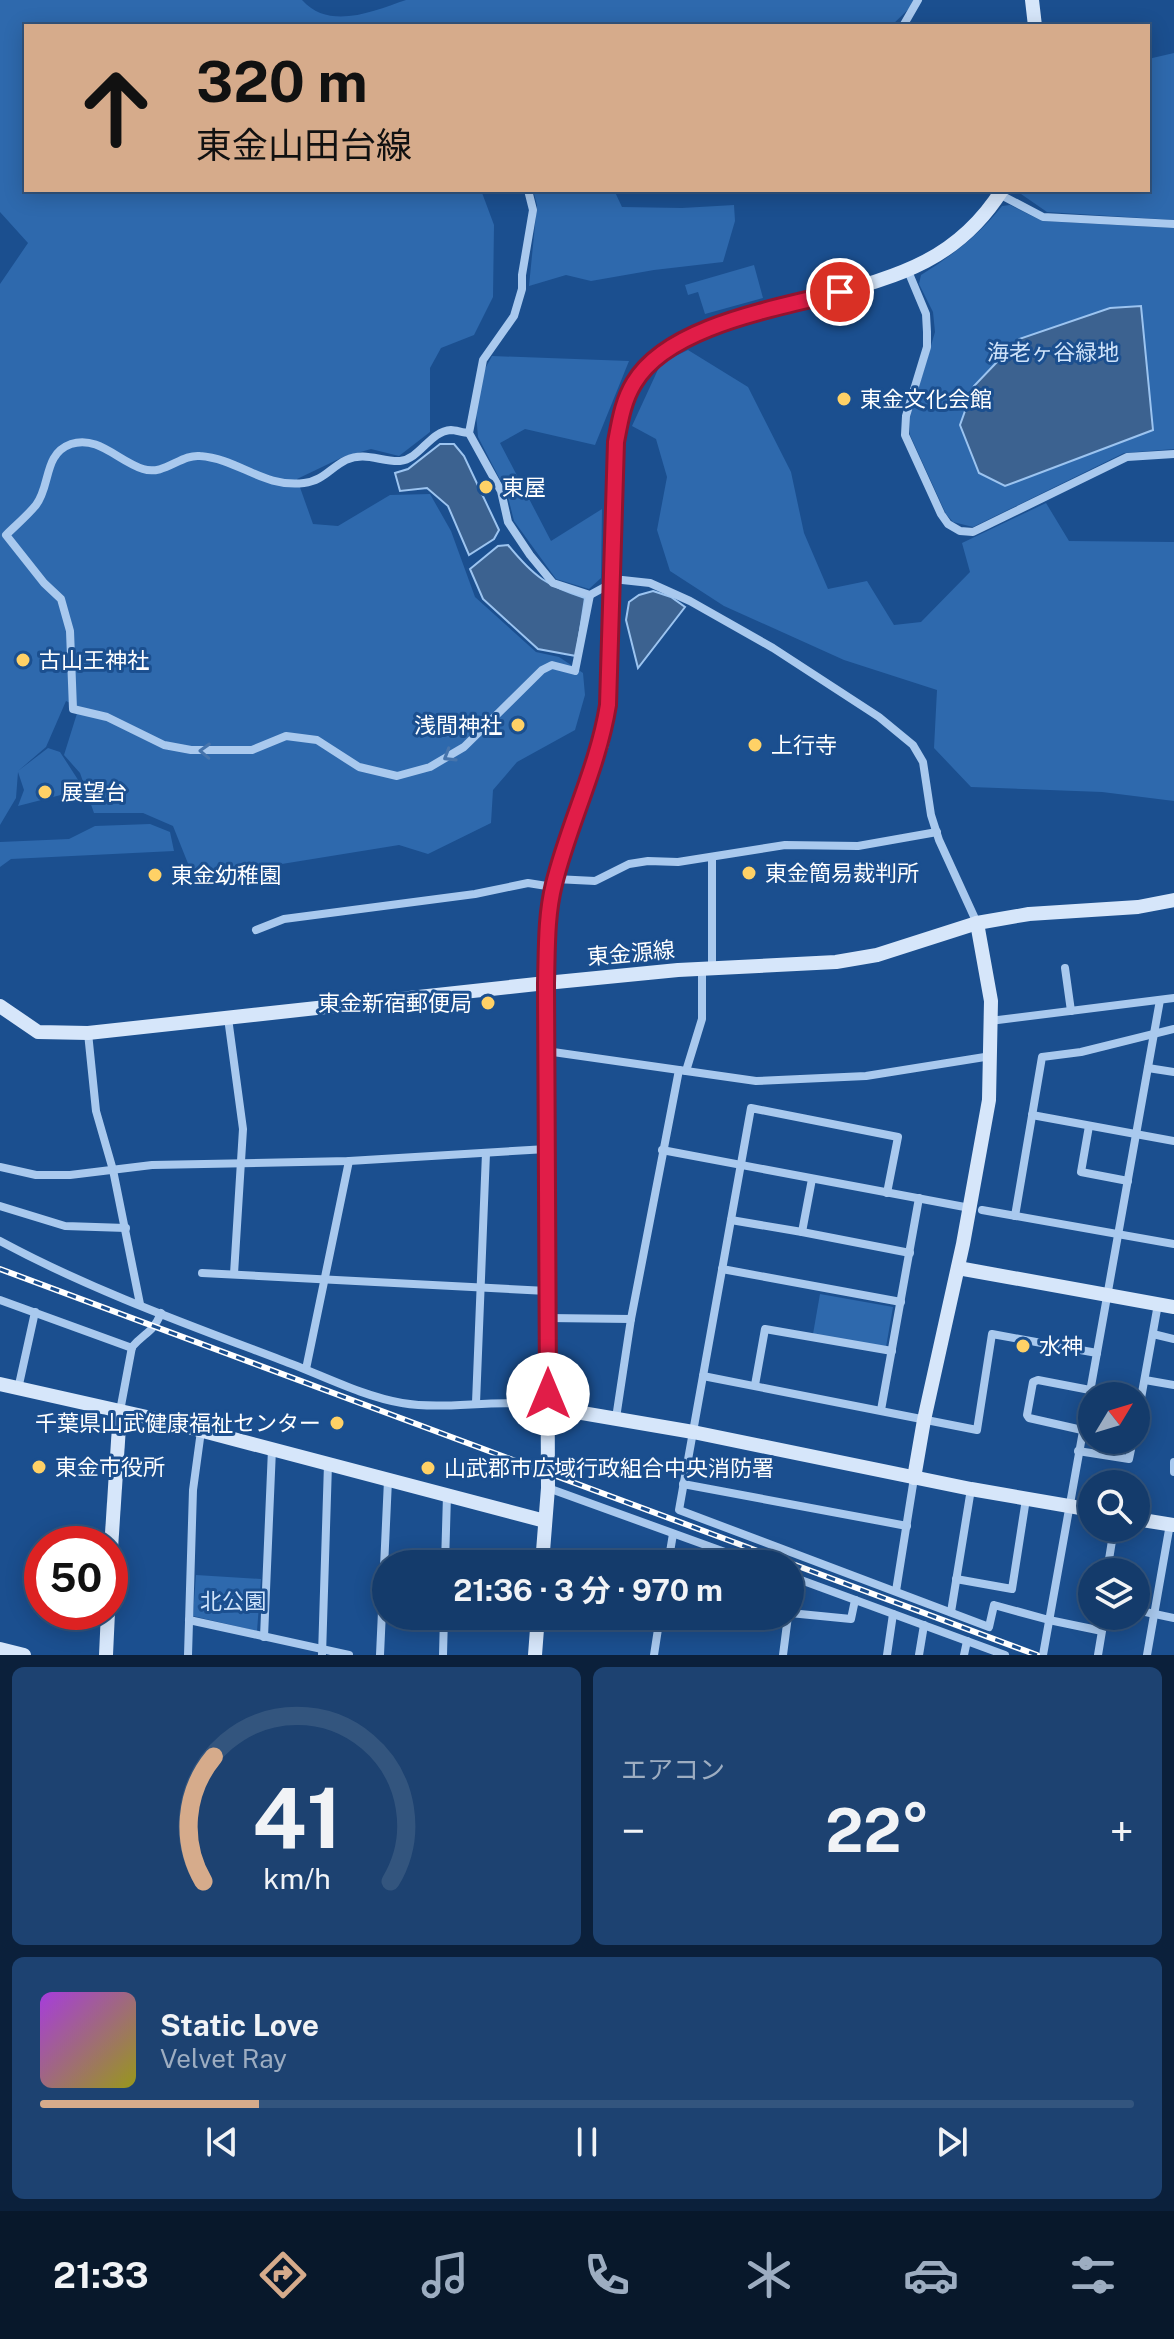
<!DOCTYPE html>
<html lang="ja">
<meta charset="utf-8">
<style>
body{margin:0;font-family:"Public Sans","Noto Sans JP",sans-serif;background:#1d4271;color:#f1f3f6;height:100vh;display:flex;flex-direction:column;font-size:30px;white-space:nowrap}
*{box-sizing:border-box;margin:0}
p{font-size:26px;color:#9dadc1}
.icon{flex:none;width:44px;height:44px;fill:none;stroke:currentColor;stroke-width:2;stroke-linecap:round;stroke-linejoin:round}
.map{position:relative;height:1655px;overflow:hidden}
.side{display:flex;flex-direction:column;gap:12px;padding:12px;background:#0b203b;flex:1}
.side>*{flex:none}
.guide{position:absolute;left:24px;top:24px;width:1126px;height:168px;border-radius:0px;box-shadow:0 4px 20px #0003,0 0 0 2px #33557e;background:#d6ab8b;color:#111;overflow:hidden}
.needle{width:52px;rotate:52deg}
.fabs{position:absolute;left:1078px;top:1382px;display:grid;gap:16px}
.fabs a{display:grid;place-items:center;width:72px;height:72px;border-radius:50%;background:#143b6b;box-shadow:0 4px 20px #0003,0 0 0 2px #33557e;font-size:40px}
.speed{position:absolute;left:24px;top:1526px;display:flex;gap:16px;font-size:40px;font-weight:700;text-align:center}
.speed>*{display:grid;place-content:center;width:104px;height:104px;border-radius:50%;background:#143b6b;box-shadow:0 4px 20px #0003,0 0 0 2px #33557e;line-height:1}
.speed .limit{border:12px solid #d22;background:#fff;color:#111}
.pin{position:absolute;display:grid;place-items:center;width:68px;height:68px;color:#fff;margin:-34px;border:4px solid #fff;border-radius:50%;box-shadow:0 2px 8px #0007}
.me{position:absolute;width:88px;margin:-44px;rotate:0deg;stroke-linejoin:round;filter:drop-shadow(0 0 6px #0008)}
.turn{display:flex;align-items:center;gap:28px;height:168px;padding:0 40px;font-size:36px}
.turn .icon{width:104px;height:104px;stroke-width:2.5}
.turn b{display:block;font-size:56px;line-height:68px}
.big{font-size:60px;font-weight:700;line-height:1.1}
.side .tile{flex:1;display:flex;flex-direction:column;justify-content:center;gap:12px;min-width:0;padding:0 28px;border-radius:12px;background:#1d4271}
.side .dial{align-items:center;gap:0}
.dial svg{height:208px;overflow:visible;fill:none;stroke:#33557e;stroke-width:7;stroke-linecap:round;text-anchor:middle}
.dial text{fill:#f1f3f6;stroke:none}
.song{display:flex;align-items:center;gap:24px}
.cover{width:96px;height:96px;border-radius:12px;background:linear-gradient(135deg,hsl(280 70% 55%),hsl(60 70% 35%))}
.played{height:8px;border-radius:4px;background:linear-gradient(90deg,#d6ab8b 20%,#33557e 20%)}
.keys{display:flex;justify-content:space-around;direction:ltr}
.heat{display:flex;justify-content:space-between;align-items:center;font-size:44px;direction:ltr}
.side .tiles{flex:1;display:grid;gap:12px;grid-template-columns:1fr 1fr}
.tile:last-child{grid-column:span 2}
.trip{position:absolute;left:372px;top:1550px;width:432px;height:80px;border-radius:40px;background:#143b6b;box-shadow:0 4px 20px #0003,0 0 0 2px #33557e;font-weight:700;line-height:80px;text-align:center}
.tab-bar{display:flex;height:128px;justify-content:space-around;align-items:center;background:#08182b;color:#9dadc1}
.tab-bar .icon{width:56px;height:56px}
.tab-bar .selected{color:#d6ab8b}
.tab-bar b{font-size:36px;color:#f1f3f6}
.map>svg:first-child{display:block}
.green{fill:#2e69ad}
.water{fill:#3c6290;stroke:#9cc4f0;stroke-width:2}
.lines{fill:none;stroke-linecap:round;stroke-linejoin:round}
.street{stroke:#a9c9ee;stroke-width:8}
.secondary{stroke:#d6e6fa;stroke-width:14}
.rail-casing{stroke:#fff;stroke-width:6}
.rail{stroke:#1b4f8f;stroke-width:3;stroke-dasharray:9;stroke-linecap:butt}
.oneway{stroke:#4674ac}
.route-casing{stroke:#92132f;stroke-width:20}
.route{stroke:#e11d48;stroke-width:14}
.poi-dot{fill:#ffd166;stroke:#1b4f8f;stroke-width:3}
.labels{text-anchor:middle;stroke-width:6;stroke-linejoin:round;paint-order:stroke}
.park-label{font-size:22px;fill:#cfe3fa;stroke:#1b4f8f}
.poi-label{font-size:22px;fill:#fff;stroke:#1b4f8f;text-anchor:start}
.street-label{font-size:22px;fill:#fff;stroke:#1b4f8f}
</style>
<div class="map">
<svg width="1174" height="1655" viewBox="0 0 1174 1655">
<rect width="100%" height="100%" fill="#1b4f8f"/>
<g class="green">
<path d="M 0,0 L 302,0 C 330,31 373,11 406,0 L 918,0 L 891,26 L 26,26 L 26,190 L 481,190 L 494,225 L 493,297 L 474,335 L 441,348 L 430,368 L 430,432 L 399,456 L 371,449 L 343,457 L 297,479 L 313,524 L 338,526 L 390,495 L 430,494 L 451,531 L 475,597 L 536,652 L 559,657 L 583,673 L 585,695 L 575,730 L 517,762 L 493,790 L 491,823 L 428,854 L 399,845 L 202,877 L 191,871 L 173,826 L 143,813 L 94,813 L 80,773 L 64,755 L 79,707 L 66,701 L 46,747 L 18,771 L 48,748 L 60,752 L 84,789 L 18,806 L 24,790 L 18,772 L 16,798 L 0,825 L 0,284 L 28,243 L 0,212 Z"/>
<polygon points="1174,53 1174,220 1047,212 1021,194 1022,190 1148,190 1148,59"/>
<polygon points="533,190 614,190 622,207 682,208 734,205 735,221 723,262 654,270 591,281 566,275 529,286 537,205"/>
<path d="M 1010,205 L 1042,221 L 1174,228 L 1174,449 L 1124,453 L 973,527 L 953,522 L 946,514 L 910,435 L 910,417 L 935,332 L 933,312 L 919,284 L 921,275 C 953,255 979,235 1002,206 Z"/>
<polygon points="754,265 763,298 705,314 698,292 688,295 685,285"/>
<polygon points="688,350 748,387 791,472 804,533 828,589 867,581 894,625 921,622 970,572 962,543 1046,503 1069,541 1174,542 1174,801 1102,792 971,787 934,748 937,690 844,660 724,606 670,571 657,530 667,477 656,439 632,426 661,363"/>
<polygon points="492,356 629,361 595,445 525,429 500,443 551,541 602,509 601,578 589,589 556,579 514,521 507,493 478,437 474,389"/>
<polygon points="150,824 170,832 174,851 11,859 0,867 0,842 69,839 95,826"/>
<polygon points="820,1294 893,1307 886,1347 813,1334"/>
<polygon points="196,1575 261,1579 257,1631 193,1616"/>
</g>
<g class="water">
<polygon points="1141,306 1153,430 1005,486 979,473 960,425 974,386 1019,339 1110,308"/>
<polygon points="440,444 454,444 464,456 499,530 494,539 469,555 448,506 427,488 400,491 395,473 408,469"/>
<path d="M 508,545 C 534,577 547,586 585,598 L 576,656 L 538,649 L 483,599 L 470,569 L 498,546 Z"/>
<polygon points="653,591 671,597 685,607 638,668 626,620 629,602 639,595"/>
</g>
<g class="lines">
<g class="street">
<polyline points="903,26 918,0"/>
<polyline points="528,190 533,210 522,275 522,289 514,316 483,360 469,433 501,491 508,522 530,555 553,583 590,595 612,583"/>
<polyline points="999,194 1043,217 1174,224"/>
<polyline points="908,271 926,314 927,332 927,347 906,416 905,435 941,514 948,524 960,531 973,532 1127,457 1174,454"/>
<path d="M 469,433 C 463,433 456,430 451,430 C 430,431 420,459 400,461 C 381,462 365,451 346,460 C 330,468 323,481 304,483 C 263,488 239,459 200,456 C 181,454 164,476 143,469 C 118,461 98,435 71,444 C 43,454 51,486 36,505 C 27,516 16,525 6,535 L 44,583 L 61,599 L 70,631 L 73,709 L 107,717 L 164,745 L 191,750 L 252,750 L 286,736 L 317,740 L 359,767 L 397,776 L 430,767 L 464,747 L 542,670 L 552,665 L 575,671 L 590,595"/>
<polyline points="613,579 650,583 690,601 773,648 879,717 913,745 923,762 931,815 939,840 977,923"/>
<polyline points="555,879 595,881 629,864 648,861 678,862 785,845 858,846 937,832"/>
<polyline points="256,930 284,919 475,894 528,883 553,887"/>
<polyline points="1065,968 1071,1011"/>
<polyline points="712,969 712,857"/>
<polyline points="228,1018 243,1129 234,1274"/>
<polyline points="990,1021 1174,998"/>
<polyline points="88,1033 96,1111 113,1170 140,1304"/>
<polyline points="546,1051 756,1081 866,1076 991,1056"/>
<polyline points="1148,1068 1174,1072"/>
<polyline points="686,1071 702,1019 702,969"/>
<polyline points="1032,1115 1174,1141"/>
<polyline points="1089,1126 1081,1172 1128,1181"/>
<polyline points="662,1150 970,1208"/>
<polyline points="0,1167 36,1175 70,1175 152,1165 349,1161 547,1149"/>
<polyline points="887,1193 898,1137 751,1108 679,1510 989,1627 994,1605 1049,1620 1102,1631 1098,1655"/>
<polyline points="0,1206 65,1226 126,1228"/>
<polyline points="982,1210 1174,1244"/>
<polyline points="1015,1216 1042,1057 1081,1052 1174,1029"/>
<polyline points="731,1220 802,1232 812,1179"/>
<polyline points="802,1232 910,1253"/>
<path d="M 0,1241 C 89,1289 186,1324 281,1360 C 320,1374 361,1396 402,1403 C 450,1411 498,1397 547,1407"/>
<polyline points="722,1269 901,1302"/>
<polyline points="202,1273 547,1291"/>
<polyline points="0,1300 132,1348"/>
<polyline points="548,1318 631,1319"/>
<polyline points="1153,1334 1174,1339"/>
<polyline points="306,1369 349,1161"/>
<polyline points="703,1376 977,1430 992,1334 1097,1353"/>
<polyline points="1145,1380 1174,1385"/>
<polyline points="755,1385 765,1329 892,1351"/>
<polyline points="18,1389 35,1312"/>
<polyline points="476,1403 486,1153"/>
<polyline points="881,1410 919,1198"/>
<path d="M 120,1411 L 132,1347 C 145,1332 153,1333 161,1313"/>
<polyline points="616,1418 631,1319 679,1070"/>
<polyline points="1136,1426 1158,1304"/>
<polyline points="1082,1430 1029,1418 1027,1415 1033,1382 1038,1380 1090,1390"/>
<polyline points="1078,1451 1129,1459 1133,1440"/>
<polyline points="1174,1462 1174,1472"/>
<polyline points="683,1484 907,1526"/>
<polyline points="548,1488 758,1564"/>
<polyline points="445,1564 447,1495"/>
<polyline points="668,1564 673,1534"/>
<polyline points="1107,1572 1114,1528"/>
<polyline points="790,1576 1005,1655"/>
<polyline points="956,1579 1012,1589 1026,1499"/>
<polyline points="896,1591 914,1478"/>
<polyline points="1136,1610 1174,1618"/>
<polyline points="951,1612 971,1489"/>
<polyline points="790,1613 851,1619 855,1600"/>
<polyline points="189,1620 349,1655"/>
<polyline points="264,1637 272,1449"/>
<polyline points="188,1655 193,1490 201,1431"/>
<polyline points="322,1655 328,1464"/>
<polyline points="380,1655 388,1480"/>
<polyline points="443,1655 444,1616"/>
<polyline points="654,1655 660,1616"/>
<polyline points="783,1655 788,1616"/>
<polyline points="887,1655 893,1614"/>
<polyline points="919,1655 924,1625"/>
<polyline points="964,1655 967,1641"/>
<polyline points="1043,1655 1160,1000"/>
<polyline points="1147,1655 1170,1524"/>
</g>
<g class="secondary">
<polyline points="1032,0 1035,26"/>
<polyline points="0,1006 38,1032 88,1033 546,983 678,970 836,962 877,955 977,923 1029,914 1138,907 1174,900"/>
<polyline points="958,1268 1174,1307"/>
<polyline points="0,1384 169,1422 545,1521"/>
<polyline points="547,1407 693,1432 971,1489 1092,1510"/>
<polyline points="914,1478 924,1420 963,1244 989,1100 991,1001 977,923"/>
<polyline points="1136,1519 1174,1525"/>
<polyline points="110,1564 120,1411"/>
<path d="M 542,1564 L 548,1488 L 546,983 L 548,914 L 553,887 L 602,744 L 608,705 L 616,442 C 626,384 647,356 700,330 C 739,319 778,308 818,298 C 894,277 956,263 1002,190"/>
<polyline points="0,1649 24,1655"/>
<polyline points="106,1655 108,1612"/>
<polyline points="535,1655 538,1616"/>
</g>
<defs>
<polyline id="rail" points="0,1269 1037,1655"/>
</defs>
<use href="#rail" class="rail-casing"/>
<use href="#rail" class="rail"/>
</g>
<defs><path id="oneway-chevron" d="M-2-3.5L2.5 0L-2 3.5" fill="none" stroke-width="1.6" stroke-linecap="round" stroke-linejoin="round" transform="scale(2)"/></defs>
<g class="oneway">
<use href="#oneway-chevron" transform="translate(205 751) rotate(-178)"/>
<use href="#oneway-chevron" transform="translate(449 756) rotate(149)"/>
</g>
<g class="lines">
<defs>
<path id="route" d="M 548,1394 L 546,983 C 547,950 546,916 554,884 C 569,823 598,767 608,705 L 616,442 C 620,421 623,401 634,383 C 668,325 779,308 840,292"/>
</defs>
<use href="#route" class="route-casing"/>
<use href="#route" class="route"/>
</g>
<g class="poi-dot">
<circle cx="844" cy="399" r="8"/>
<circle cx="486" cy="487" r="8"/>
<circle cx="23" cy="660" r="8"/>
<circle cx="518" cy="725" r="8"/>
<circle cx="755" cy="745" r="8"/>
<circle cx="45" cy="792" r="8"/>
<circle cx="749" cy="873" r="8"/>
<circle cx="155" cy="875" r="8"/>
<circle cx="488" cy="1003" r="8"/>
<circle cx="1023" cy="1346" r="8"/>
<circle cx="337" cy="1423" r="8"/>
<circle cx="39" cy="1467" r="8"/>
<circle cx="428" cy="1468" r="8"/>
</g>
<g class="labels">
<g class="park-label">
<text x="1053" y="360">海老ヶ谷緑地</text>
<text x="233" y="1609">北公園</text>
</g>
<g class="poi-label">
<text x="860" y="407">東金文化会館</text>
<text x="502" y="495">東屋</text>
<text x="39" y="668">古山王神社</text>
<text x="502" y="733" text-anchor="end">浅間神社</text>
<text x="771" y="753">上行寺</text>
<text x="61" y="800">展望台</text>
<text x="765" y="881">東金簡易裁判所</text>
<text x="171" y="883">東金幼稚園</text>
<text x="472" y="1011" text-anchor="end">東金新宿郵便局</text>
<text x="1039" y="1354">水神</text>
<text x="321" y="1431" text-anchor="end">千葉県山武健康福祉センター</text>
<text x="55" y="1475">東金市役所</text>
<text x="444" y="1476">山武郡市広域行政組合中央消防署</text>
</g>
<g class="street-label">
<text transform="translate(631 953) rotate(-5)" y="8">東金源線</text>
</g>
</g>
</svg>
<div class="fabs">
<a><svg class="needle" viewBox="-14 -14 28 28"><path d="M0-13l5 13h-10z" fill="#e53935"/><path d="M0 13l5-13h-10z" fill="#9dadc1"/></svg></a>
<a><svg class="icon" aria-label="search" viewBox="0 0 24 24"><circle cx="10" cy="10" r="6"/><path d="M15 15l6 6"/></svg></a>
<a><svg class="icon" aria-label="layers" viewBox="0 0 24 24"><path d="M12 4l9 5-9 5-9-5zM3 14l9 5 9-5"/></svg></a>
</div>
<div class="speed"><div class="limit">50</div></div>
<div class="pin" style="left:840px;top:292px;background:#d93025"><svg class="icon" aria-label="arrive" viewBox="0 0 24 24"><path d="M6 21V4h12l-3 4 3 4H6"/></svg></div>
<svg class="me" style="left:548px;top:1394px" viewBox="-20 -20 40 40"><circle r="19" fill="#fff"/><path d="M0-13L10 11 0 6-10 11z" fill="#e11d48"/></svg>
<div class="trip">21:36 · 3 分 · 970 m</div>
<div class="guide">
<div class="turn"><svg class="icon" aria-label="ahead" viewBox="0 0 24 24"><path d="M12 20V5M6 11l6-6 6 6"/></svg><div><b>320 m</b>東金山田台線</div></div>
</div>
</div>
<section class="side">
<div class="tiles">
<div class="tile dial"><svg viewBox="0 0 100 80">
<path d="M14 69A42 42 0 1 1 86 69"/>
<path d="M14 69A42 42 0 0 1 18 21" stroke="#d6ab8b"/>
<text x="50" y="56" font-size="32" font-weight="700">41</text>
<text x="50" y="72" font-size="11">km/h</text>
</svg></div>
<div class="tile"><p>エアコン</p>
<div class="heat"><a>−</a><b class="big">22°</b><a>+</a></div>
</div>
<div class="tile">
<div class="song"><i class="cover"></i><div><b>Static Love</b><p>Velvet Ray</p></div></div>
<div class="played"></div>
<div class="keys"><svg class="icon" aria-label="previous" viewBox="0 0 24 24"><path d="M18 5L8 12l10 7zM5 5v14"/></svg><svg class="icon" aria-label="pause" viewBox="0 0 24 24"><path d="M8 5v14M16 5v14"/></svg><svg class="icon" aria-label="next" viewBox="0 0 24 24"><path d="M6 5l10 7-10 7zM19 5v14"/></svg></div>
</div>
</div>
</section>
<nav class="tab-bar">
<b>21:33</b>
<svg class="icon selected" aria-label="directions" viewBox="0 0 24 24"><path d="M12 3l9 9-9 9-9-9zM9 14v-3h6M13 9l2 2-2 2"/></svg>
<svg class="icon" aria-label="music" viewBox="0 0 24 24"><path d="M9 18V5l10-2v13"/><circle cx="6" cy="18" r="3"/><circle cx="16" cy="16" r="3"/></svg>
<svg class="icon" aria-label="phone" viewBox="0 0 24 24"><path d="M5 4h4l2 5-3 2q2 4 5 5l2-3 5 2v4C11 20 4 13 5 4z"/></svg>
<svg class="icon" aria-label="climate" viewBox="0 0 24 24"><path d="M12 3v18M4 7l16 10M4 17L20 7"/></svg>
<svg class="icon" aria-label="car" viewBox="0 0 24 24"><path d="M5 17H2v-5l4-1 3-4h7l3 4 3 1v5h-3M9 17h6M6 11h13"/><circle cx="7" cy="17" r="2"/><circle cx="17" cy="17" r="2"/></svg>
<svg class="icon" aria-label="filters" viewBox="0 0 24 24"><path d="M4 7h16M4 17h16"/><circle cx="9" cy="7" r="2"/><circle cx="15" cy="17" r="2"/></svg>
</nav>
